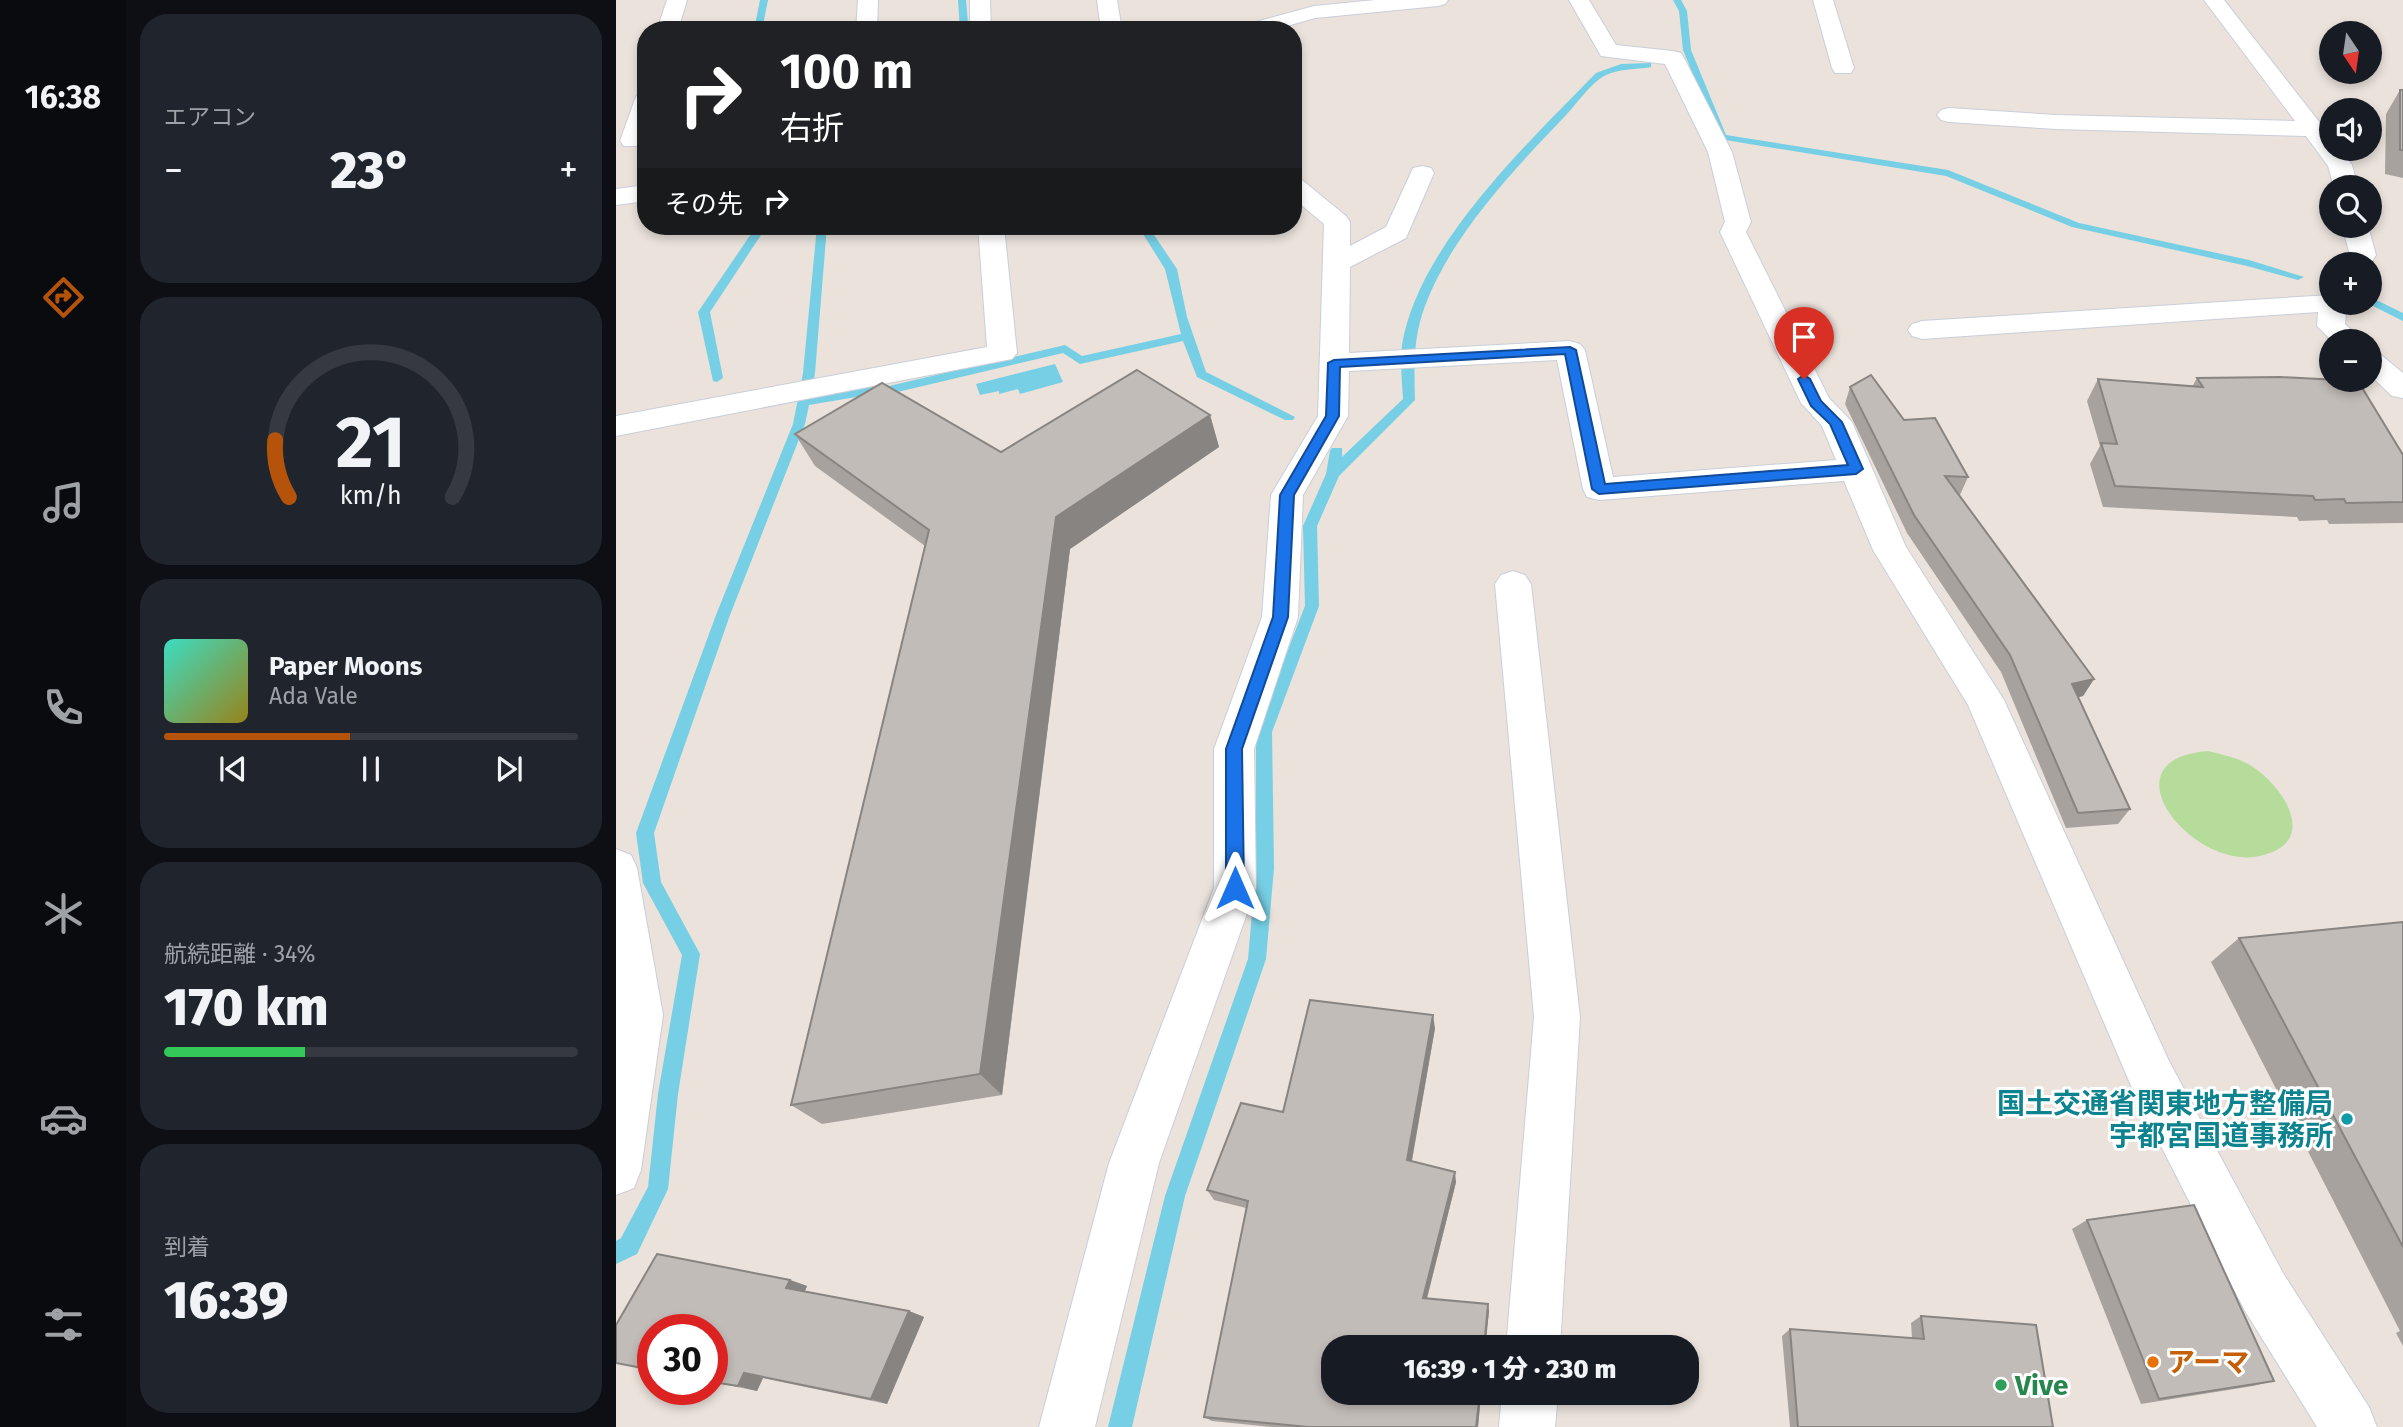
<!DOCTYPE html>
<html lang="ja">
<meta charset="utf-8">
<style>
body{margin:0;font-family:"Fira Sans","Noto Sans JP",sans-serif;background:#20242c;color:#f1f3f6;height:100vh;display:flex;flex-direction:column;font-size:26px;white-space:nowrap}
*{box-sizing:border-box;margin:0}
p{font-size:23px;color:#9ea1a6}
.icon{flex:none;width:38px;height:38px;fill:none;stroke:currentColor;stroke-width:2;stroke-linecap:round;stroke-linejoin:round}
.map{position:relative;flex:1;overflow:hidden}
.details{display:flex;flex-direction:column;gap:14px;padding:14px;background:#0d0f14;width:490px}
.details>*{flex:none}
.hud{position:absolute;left:21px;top:21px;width:665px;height:214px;border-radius:28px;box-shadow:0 4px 10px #0003;background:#202124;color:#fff;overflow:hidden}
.needle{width:46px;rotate:167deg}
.controls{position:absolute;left:1703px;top:21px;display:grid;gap:14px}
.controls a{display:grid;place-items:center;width:63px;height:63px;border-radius:50%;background:#171b24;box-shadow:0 4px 10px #0003;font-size:35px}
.speed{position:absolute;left:21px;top:1314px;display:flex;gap:14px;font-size:35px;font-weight:700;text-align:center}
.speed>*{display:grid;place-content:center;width:91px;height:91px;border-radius:50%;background:#171b24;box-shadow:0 4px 10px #0003;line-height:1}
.speed .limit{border:10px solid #d22;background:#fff;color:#111}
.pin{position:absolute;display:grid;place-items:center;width:60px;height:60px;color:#fff;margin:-72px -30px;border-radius:50% 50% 50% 0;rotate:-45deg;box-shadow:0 0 7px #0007}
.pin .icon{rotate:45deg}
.me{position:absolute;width:77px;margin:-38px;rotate:0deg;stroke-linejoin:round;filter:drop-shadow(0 0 5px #0008)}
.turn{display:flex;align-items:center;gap:24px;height:147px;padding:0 28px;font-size:32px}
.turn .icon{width:91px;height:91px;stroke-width:2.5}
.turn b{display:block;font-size:49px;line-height:60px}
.then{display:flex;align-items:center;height:66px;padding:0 28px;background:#0003;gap:14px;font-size:26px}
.big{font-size:52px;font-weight:800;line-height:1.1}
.details .widget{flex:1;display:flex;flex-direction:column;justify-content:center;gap:10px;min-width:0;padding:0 24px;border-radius:28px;background:#20242c}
.details .dial{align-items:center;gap:0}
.dial svg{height:182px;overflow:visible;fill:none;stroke:#363941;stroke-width:7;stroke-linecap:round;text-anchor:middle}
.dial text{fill:#f1f3f6;stroke:none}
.song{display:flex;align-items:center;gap:21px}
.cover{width:84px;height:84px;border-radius:10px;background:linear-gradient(135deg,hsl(170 70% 55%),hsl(50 70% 35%))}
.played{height:7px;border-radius:4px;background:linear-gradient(90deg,#b45309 45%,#363941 45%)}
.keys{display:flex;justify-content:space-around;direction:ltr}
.heat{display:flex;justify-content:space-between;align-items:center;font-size:38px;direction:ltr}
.charge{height:10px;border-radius:5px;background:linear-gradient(90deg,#34c759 34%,#363941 0)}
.trip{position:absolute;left:705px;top:1335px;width:378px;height:70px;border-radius:28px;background:#171b24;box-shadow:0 4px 10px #0003;font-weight:800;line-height:70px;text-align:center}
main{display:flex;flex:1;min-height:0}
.tabs{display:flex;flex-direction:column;width:126px;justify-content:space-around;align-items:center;background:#090b0e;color:#9ea1a6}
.tabs .icon{width:49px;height:49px}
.tabs .active{color:#b45309}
.tabs b{font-size:32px;color:#f1f3f6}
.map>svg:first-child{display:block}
.green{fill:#b6dc9c}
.water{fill:#76cfe4}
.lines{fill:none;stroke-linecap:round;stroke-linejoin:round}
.stream{fill:#76cfe4;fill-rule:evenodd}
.minor-casing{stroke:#caced9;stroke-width:2}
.minor{fill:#fff;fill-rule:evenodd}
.wall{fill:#a7a29e}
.shaded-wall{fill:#888481}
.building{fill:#c2bcb8;stroke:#888481;stroke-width:2}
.route{fill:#1a73e8;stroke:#114b97;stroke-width:2}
.culture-dot{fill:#0f9aa8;stroke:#fff;stroke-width:2.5}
.food-dot{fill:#e8710a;stroke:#fff;stroke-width:2.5}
.leisure-dot{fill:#2e9e5b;stroke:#fff;stroke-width:2.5}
.labels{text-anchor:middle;stroke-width:6;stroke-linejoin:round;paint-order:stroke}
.near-culture-label{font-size:28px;font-weight:bold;fill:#0d838f;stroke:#fff;text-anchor:end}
.near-food-label{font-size:28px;font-weight:bold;fill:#c56008;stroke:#fff;text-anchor:start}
.near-leisure-label{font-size:28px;font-weight:bold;fill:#27864d;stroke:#fff;text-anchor:start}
</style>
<main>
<nav class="tabs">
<b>16:38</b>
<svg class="icon active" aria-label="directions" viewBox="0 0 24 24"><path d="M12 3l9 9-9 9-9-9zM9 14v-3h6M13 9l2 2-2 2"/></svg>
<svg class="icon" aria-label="music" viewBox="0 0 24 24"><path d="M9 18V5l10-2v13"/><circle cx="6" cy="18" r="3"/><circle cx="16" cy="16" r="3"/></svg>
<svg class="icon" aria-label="phone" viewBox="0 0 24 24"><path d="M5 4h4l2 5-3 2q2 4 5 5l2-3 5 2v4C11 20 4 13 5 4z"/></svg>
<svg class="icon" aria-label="climate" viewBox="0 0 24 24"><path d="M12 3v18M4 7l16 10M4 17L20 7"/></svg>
<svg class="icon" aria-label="car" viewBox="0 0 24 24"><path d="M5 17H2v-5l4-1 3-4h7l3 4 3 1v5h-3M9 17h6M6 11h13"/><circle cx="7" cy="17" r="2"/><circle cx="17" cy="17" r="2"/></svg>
<svg class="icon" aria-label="filters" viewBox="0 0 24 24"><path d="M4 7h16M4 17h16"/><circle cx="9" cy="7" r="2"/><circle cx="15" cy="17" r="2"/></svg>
</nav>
<section class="details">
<div class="widget"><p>エアコン</p>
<div class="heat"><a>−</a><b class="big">23°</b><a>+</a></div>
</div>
<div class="widget dial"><svg viewBox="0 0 100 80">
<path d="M14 69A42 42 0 1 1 86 69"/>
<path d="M14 69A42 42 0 0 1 8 44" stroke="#b45309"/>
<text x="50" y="56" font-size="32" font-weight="700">21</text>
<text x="50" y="72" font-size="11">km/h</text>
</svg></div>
<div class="widget">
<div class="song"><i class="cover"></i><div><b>Paper Moons</b><p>Ada Vale</p></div></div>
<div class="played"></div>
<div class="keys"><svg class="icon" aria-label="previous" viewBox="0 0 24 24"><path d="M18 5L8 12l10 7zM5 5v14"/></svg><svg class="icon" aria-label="pause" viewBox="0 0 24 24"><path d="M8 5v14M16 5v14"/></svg><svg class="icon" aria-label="next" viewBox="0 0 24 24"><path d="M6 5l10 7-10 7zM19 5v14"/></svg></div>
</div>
<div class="widget"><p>航続距離 · 34%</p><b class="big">170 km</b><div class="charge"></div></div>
<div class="widget"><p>到着</p><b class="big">16:39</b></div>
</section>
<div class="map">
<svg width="1787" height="1427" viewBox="0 0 1787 1427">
<rect width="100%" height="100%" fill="#eae2db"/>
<path class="green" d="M 1592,751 C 1607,755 1624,758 1637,767 C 1670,789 1703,843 1644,856 C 1576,871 1486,759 1592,751 Z"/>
<polygon class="water" points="439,364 447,382 404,394 402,389 383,394 383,391 364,395 360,384"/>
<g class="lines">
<g class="stream">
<polygon points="144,0 152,0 146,30 138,30"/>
<polygon points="342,0 350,0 352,23 372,22 382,30 370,28 344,30"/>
<polygon points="1057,0 1065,0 1071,11 1075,50 1110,135 1332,170 1463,223 1633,260 1688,277 1682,280 1631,266 1456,227 1330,176 1103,139 1067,50 1063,11"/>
<path d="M 1035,63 L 1035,67 C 1019,70 1003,68 988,76 C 975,83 962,102 951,114 C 898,170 837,232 809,306 C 797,338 798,367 799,400 L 723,476 L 701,526 L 703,606 L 656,732 L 658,868 L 650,959 L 569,1196 L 516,1427 L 492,1427 L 549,1196 L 632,959 L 640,868 L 640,732 L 689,606 L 687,526 L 710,474 L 714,451 L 716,448 L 726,448 L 726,457 L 787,399 C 786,381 784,363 786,345 C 802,246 912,143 980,73 L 1005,64 Z"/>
<polygon points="144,226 155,226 145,235 94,312 107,378 101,382 97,381 82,312 137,231"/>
<polygon points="201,226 211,226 199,373 195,397 264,385 273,386 449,345 466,356 565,334 549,269 522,226 532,226 561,269 571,317 590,372 679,417 677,420 669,420 581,377 567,341 464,364 447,353 273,394 264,393 193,405 189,424 114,615 38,833 45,882 84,954 62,1094 52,1189 21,1254 0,1264 0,1241 5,1238 32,1187 42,1094 66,955 27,883 20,833 100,615 177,424 187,373"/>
<polygon points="1754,297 1787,313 1787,321 1751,303 1754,303"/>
</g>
<defs>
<g id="minor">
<polygon points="51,0 71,0 62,30 41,30"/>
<polygon points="242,0 262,0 261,30 240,30"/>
<polygon points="354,0 374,0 375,30 354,30"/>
<polygon points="481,0 501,0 506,30 485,30"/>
<polygon points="759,0 832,0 829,4 822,6 699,18 657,30 622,30 625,26 698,6"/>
<polygon points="953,0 973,0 1000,45 1057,51 1065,53 1068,58 1116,152 1135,222 1130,232 1213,398 1236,422 1290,547 1388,700 1553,1061 1667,1273 1753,1407 1761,1427 1701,1427 1629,1311 1519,1095 1352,705 1257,550 1228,481 983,500 971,497 967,489 941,360 733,371 732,416 687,495 682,617 638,749 640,888 543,1163 479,1427 423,1427 493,1163 598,888 598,749 646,617 655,495 702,416 708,224 677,198 677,178 686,180 730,216 734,222 734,246 770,227 797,168 806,166 815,168 818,173 790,238 734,267 733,353 954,341 964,344 969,350 997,477 1220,460 1206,426 1185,403 1104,232 1109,222 1092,152 1049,64 985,56"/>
<polygon points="1197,0 1217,0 1238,68 1235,73 1219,73 1216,68"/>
<polygon points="1588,0 1608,0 1715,137 1715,149 1724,149 1736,165 1742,187 1718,187 1712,166 1690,136 1440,129 1333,122 1325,120 1321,115 1325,110 1333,108 1440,115 1679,121"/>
<polygon points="30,92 30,146 8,146 4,141 19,99 22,94"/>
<polygon points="30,185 30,201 0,205 0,189"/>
<polygon points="362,226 388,226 401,353 396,359 0,436 0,416 371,347"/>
<polygon points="1726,226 1752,226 1760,255 1754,265 1728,264 1734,255"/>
<polygon points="1715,295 1715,303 1731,303 1729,324 1747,341 1716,341 1701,326 1702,312 1306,339 1296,336 1292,330 1296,324 1306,321"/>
<polygon points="1754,351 1764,354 1787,373 1787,398 1776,396 1754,375"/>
<polygon points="897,571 909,575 915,584 964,1017 944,1348 890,1348 918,1017 879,584 885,575"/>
<polygon points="0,849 15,855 21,868 47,1015 25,1170 18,1188 0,1195"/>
<polygon points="886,1393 942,1393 939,1427 883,1427"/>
</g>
</defs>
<use href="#minor" class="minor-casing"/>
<use href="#minor" class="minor"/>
</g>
<g class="wall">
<polygon points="1784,90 1787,90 1787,178 1769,174 1770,114"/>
<polygon points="1581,378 1787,455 1787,523 1713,524 1711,520 1683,521 1681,517 1487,507 1474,464 1484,446 1471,401 1482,379 1576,387"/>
<polygon points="1234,387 1288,420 1352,477 1344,495 1342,495 1478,679 1467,696 1462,697 1514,809 1502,824 1450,828 1385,672 1291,533 1229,404"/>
<polygon points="594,415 603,447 454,549 386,1095 206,1124 175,1105 309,546 199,466 179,434 385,452"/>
<polygon points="1787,922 1787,1346 1780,1333 1784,1331 1595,962 1623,938"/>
<polygon points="819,1028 796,1161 840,1182 811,1299 873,1311 862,1427 657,1427 596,1421 588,1417 630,1208 598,1200 591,1190 667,1112"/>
<polygon points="1471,1220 1658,1381 1637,1386 1525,1404 1456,1229"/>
<polygon points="174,1280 191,1286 189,1291 293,1311 308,1317 271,1404 147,1378 141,1391 96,1382 96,1330 37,1330 37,1371 0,1363 0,1325"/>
<polygon points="1305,1316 1437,1427 1174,1427 1166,1336 1174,1329 1296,1338 1295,1323"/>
</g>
<g class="shaded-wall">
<polygon points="594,415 603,447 454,549 386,1095 364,1074 440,517"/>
<polygon points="1478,679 1467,696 1446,701 1456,684"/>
<polygon points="817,1015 819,1028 794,1170 791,1160"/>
<polygon points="839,1172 840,1182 809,1305 807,1298"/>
<polygon points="174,1280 191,1286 187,1295 170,1288"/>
<polygon points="872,1304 873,1311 869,1348 868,1348"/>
<polygon points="293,1311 308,1317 271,1404 255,1399"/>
<polygon points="128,1373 147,1378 141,1391 122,1386"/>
<polygon points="864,1393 865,1393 862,1427 860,1427"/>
</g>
<g class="building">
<rect x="1784" y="90" width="3" height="60"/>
<polygon points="521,370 594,415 440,517 364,1074 175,1105 313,530 179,434 266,383 385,452"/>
<polygon points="1255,375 1288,420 1319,418 1352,477 1329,476 1478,679 1456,684 1514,809 1462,813 1394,655 1298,515 1234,387"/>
<polygon points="1664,377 1742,381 1787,455 1787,502 1730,503 1728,499 1699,500 1697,496 1499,486 1485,443 1501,444 1482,379 1587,387 1581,378"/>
<polygon points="1787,922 1787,1247 1623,938"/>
<polygon points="694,1000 817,1015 791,1160 839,1172 807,1298 872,1304 868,1348 718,1348 718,1393 864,1393 860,1427 692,1427 588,1417 632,1201 591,1190 625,1103 667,1112"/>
<polygon points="1578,1205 1658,1381 1543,1399 1471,1220"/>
<polygon points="41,1254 174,1280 170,1288 293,1311 255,1399 128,1373 122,1386 96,1382 96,1330 37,1330 37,1370 0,1363 0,1325"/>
<polygon points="1305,1316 1420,1325 1437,1427 1182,1427 1174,1329 1308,1339"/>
</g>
<polygon class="route" points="954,347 960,350 989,484 1232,465 1214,424 1195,406 1182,379 1188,375 1194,379 1205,401 1226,422 1247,469 1240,474 983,494 976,489 949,354 724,367 723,416 678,495 672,617 626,749 628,888 625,894 619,896 613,894 610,888 610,749 657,617 664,495 710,416 712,363 718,360"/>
<circle class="culture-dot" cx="1731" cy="1119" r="7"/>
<circle class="food-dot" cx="1537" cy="1362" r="7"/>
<circle class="leisure-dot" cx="1385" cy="1385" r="7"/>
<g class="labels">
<g class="near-culture-label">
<text x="1717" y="1113">国土交通省関東地方整備局<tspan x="1717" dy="32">宇都宮国道事務所</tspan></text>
</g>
<g class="near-food-label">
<text x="1551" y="1372">アーマ</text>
</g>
<g class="near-leisure-label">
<text x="1399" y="1395">Vive</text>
</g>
</g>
</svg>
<div class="controls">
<a><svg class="needle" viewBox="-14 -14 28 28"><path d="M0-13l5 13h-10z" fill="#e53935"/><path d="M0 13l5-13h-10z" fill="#9ea1a6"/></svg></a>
<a><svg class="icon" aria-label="sound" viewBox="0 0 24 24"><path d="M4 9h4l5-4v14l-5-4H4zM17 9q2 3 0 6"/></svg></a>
<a><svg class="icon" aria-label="search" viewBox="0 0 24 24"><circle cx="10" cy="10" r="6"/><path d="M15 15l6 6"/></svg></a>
<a>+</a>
<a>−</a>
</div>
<div class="speed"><div class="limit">30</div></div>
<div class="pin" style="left:1188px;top:379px;background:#d93025"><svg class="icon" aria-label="arrive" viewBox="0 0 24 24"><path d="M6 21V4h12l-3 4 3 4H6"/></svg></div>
<svg class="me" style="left:619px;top:888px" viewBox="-20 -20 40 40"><path d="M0-17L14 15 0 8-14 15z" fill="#1a73e8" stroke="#fff" stroke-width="4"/></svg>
<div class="trip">16:39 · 1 分 · 230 m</div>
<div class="hud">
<div class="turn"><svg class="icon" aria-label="right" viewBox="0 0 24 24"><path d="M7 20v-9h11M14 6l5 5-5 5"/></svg><div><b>100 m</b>右折</div></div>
<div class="then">その先<svg class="icon" aria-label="right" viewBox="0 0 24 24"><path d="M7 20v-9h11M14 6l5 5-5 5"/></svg></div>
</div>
</div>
</main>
